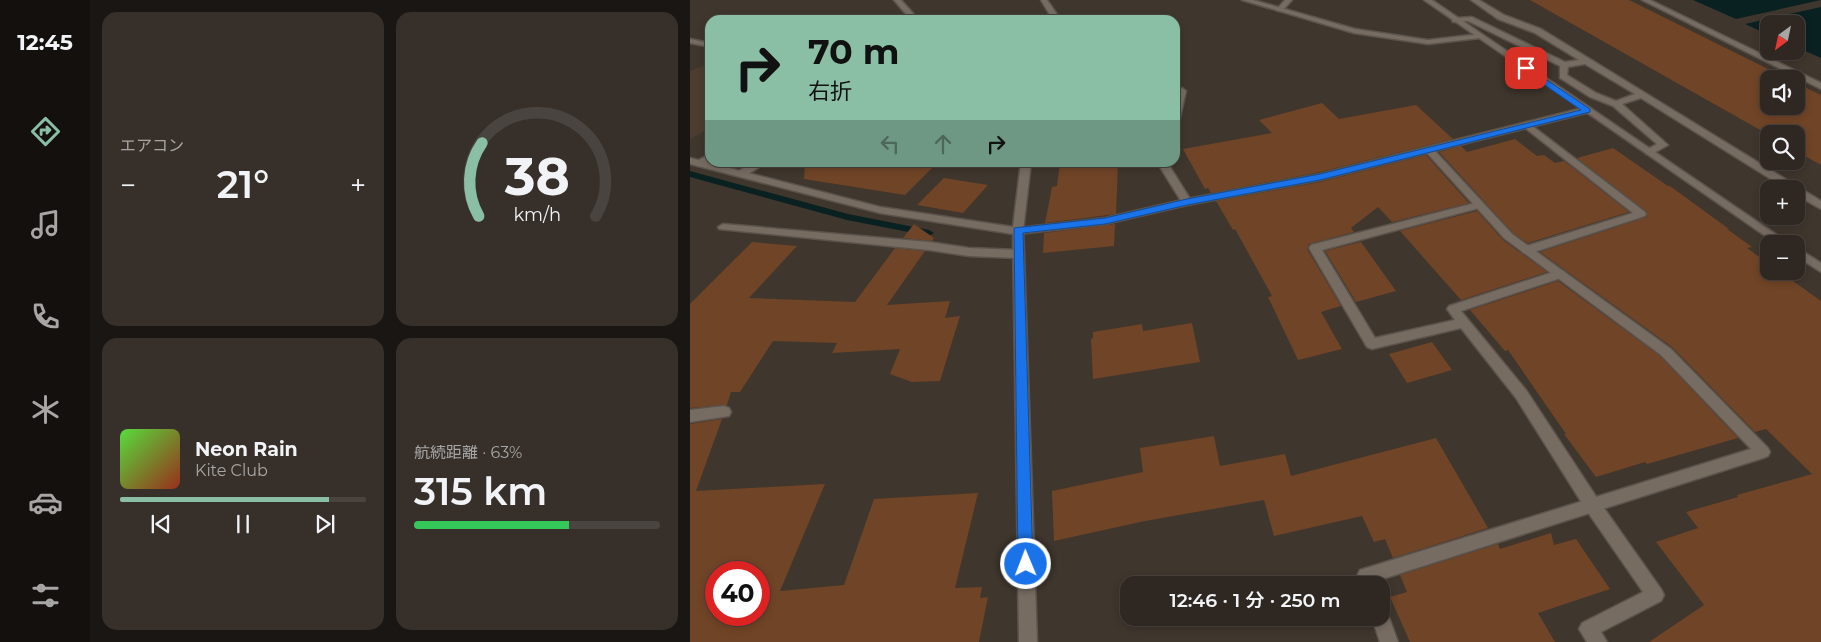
<!DOCTYPE html>
<html lang="ja">
<meta charset="utf-8">
<style>
body{margin:0;font-family:Montserrat,"Noto Sans JP",sans-serif;background:#37302a;color:#f1f3f6;height:100vh;display:flex;flex-direction:column;font-size:19px;white-space:nowrap}
*{box-sizing:border-box;margin:0}
p{font-size:16px;color:#a7a6a5}
.icon{flex:none;width:28px;height:28px;fill:none;stroke:currentColor;stroke-width:2;stroke-linecap:round;stroke-linejoin:round}
.map{position:relative;flex:1;overflow:hidden}
.sheet{display:flex;flex-direction:column;gap:12px;padding:12px;background:#1a1613;width:600px}
.sheet>*{flex:none}
.guide{position:absolute;left:15px;top:15px;width:475px;height:152px;border-radius:15px;box-shadow:0 2px 8px #0003,0 0 0 1px #4a4440;background:#8abfa5;color:#111;overflow:hidden}
.needle{width:32px;rotate:213deg}
.tools{position:absolute;left:1070px;top:15px;display:grid;gap:10px}
.tools a{display:grid;place-items:center;width:45px;height:45px;border-radius:10px;background:#2f2822;box-shadow:0 2px 8px #0003,0 0 0 1px #4a4440;font-size:25px}
.speed{position:absolute;left:15px;top:561px;display:flex;gap:10px;font-size:25px;font-weight:700;text-align:center}
.speed>*{display:grid;place-content:center;width:65px;height:65px;border-radius:50%;background:#2f2822;box-shadow:0 2px 8px #0003,0 0 0 1px #4a4440;line-height:1}
.speed .limit{border:8px solid #d22;background:#fff;color:#111}
.pin{position:absolute;display:grid;place-items:center;width:42px;height:42px;color:#fff;margin:-21px;border-radius:10px;box-shadow:0 2px 8px #0006}
.me{position:absolute;width:55px;margin:-28px;rotate:359deg;stroke-linejoin:round;filter:drop-shadow(0 0 4px #0008)}
.turn{display:flex;align-items:center;gap:18px;height:105px;padding:0 20px;font-size:22px}
.turn .icon{width:65px;height:65px;stroke-width:2.5}
.turn b{display:block;font-size:35px;line-height:42px}
.lanes{display:flex;align-items:center;height:48px;padding:0 20px;background:#0003;justify-content:center;gap:25px;direction:ltr}
.lanes .off{opacity:.35}
.big{font-size:38px;font-weight:600;line-height:1.1}
.sheet .widget{flex:1;display:flex;flex-direction:column;justify-content:center;gap:8px;min-width:0;padding:0 18px;border-radius:15px;background:#37302a}
.sheet .dial{align-items:center;gap:0}
.dial svg{height:130px;overflow:visible;fill:none;stroke:#4a4440;stroke-width:7;stroke-linecap:round;text-anchor:middle}
.dial text{fill:#f1f3f6;stroke:none}
.song{display:flex;align-items:center;gap:15px}
.cover{width:60px;height:60px;border-radius:8px;background:linear-gradient(135deg,hsl(110 70% 55%),hsl(10 70% 35%))}
.played{height:5px;border-radius:2px;background:linear-gradient(90deg,#8abfa5 85%,#4a4440 85%)}
.keys{display:flex;justify-content:space-around;direction:ltr}
.heat{display:flex;justify-content:space-between;align-items:center;font-size:28px;direction:ltr}
.charge{height:8px;border-radius:4px;background:linear-gradient(90deg,#34c759 63%,#4a4440 0)}
.sheet .tiles{flex:1;display:grid;gap:12px;grid-template-columns:repeat(2,1fr)}
.trip{position:absolute;left:430px;top:576px;width:270px;height:50px;border-radius:15px;background:#2f2822;box-shadow:0 2px 8px #0003,0 0 0 1px #4a4440;font-weight:600;line-height:50px;text-align:center}
main{display:flex;flex:1;min-height:0}
.menu{display:flex;flex-direction:column;width:90px;justify-content:space-around;align-items:center;background:#13100e;color:#a7a6a5}
.menu .icon{width:35px;height:35px}
.menu .on{color:#8abfa5}
.menu b{font-size:22px;color:#f1f3f6}
.map>svg:first-child{display:block}
.built{fill:#4c3d30}
.water{fill:#092121}
.lines{fill:none;stroke-linecap:round;stroke-linejoin:round}
.stream{fill:#092121;fill-rule:evenodd}
.building{fill:#704426;fill-rule:evenodd}
.service-casing{stroke:#5b534c;stroke-width:3}
.minor-casing{stroke:#5b534c;stroke-width:3}
.tertiary-casing{stroke:#5b534c;stroke-width:3}
.service{fill:#776c62;fill-rule:evenodd}
.minor{fill:#776c62;fill-rule:evenodd}
.tertiary{fill:#776c62;fill-rule:evenodd}
.route{fill:#1a73e8;stroke:#114b97}
</style>
<main>
<nav class="menu">
<b>12:45</b>
<svg class="icon on" aria-label="directions" viewBox="0 0 24 24"><path d="M12 3l9 9-9 9-9-9zM9 14v-3h6M13 9l2 2-2 2"/></svg>
<svg class="icon" aria-label="music" viewBox="0 0 24 24"><path d="M9 18V5l10-2v13"/><circle cx="6" cy="18" r="3"/><circle cx="16" cy="16" r="3"/></svg>
<svg class="icon" aria-label="phone" viewBox="0 0 24 24"><path d="M5 4h4l2 5-3 2q2 4 5 5l2-3 5 2v4C11 20 4 13 5 4z"/></svg>
<svg class="icon" aria-label="climate" viewBox="0 0 24 24"><path d="M12 3v18M4 7l16 10M4 17L20 7"/></svg>
<svg class="icon" aria-label="car" viewBox="0 0 24 24"><path d="M5 17H2v-5l4-1 3-4h7l3 4 3 1v5h-3M9 17h6M6 11h13"/><circle cx="7" cy="17" r="2"/><circle cx="17" cy="17" r="2"/></svg>
<svg class="icon" aria-label="filters" viewBox="0 0 24 24"><path d="M4 7h16M4 17h16"/><circle cx="9" cy="7" r="2"/><circle cx="15" cy="17" r="2"/></svg>
</nav>
<section class="sheet">
<div class="tiles">
<div class="widget"><p>エアコン</p>
<div class="heat"><a>−</a><b class="big">21°</b><a>+</a></div>
</div>
<div class="widget dial"><svg viewBox="0 0 100 80">
<path d="M14 69A42 42 0 1 1 86 69"/>
<path d="M14 69A42 42 0 0 1 16 24" stroke="#8abfa5"/>
<text x="50" y="56" font-size="32" font-weight="700">38</text>
<text x="50" y="72" font-size="11">km/h</text>
</svg></div>
<div class="widget">
<div class="song"><i class="cover"></i><div><b>Neon Rain</b><p>Kite Club</p></div></div>
<div class="played"></div>
<div class="keys"><svg class="icon" aria-label="previous" viewBox="0 0 24 24"><path d="M18 5L8 12l10 7zM5 5v14"/></svg><svg class="icon" aria-label="pause" viewBox="0 0 24 24"><path d="M8 5v14M16 5v14"/></svg><svg class="icon" aria-label="next" viewBox="0 0 24 24"><path d="M6 5l10 7-10 7zM19 5v14"/></svg></div>
</div>
<div class="widget"><p>航続距離 · 63%</p><b class="big">315 km</b><div class="charge"></div></div>
</div>
</section>
<div class="map">
<svg width="1131" height="642" viewBox="0 0 1131 642">
<rect width="100%" height="100%" fill="#3f362d"/>
<polygon class="built" points="20,63 20,128 0,139 0,71"/>
<g class="water">
<polygon points="1003,0 1131,0 1046,19"/>
<polygon points="1131,7 1131,58 1106,47 1106,24 1079,24 1079,35 1055,24"/>
</g>
<g class="lines">
<polygon class="stream" points="0,171 158,214 239,230 244,233 239,236 157,220 0,177"/>
</g>
<g class="building">
<polygon points="840,0 939,0 1098,79 1079,79 1079,106 1106,106 1106,83 1131,95 1131,165 1106,151 1106,134 1079,135"/>
<polygon points="632,103 649,119 726,105 763,139 630,172 521,193 518,188 515,189 493,149 582,133 569,120"/>
<polygon points="825,139 847,156 854,155 865,163 874,161 939,212 838,243 823,233 749,152 771,146 777,152"/>
<polygon points="923,148 978,186 980,186 1039,229 1037,229 1062,247 1057,248 1079,264 1079,271 1089,271 1131,301 1131,642 959,642 1014,605 966,542 1008,528 996,512 1048,497 1047,495 1122,474 1076,429 1065,432 982,347 850,252 957,217 956,211 887,158"/>
<polygon points="736,155 779,203 702,222 688,207 661,228 664,232 619,244 617,249 651,306 631,312 652,349 608,360 578,297 582,296 545,229 543,230 526,201 630,182"/>
<polygon points="115,162 248,162 215,195 114,179"/>
<polygon points="370,162 428,162 426,214 355,223 362,187 367,186"/>
<polygon points="254,178 298,185 273,213 227,205"/>
<polygon points="787,211 813,240 857,272 771,300 710,231"/>
<polygon points="224,224 244,238 242,241 213,238"/>
<polygon points="425,224 424,246 353,253 354,233"/>
<polygon points="62,242 107,246 59,298 165,302 205,248 235,251 197,305 260,301 255,318 270,316 250,381 222,382 200,374 210,349 142,353 147,343 83,341 50,392 41,392 37,405 0,408 0,304"/>
<polygon points="671,242 706,291 666,302 635,251"/>
<polygon points="868,281 970,356 1048,438 957,464 955,462 906,477 874,434 876,434 818,350 815,351 780,310"/>
<polygon points="502,323 510,362 403,379 401,339 403,338 403,332 452,324 453,331"/>
<polygon points="742,342 762,370 717,383 699,354"/>
<path d="M 32,419 L 6,491 L 135,484 L 90,591 L 154,585 L 184,499 L 288,493 L 265,588 L 292,587 L 290,598 L 298,597 L 289,642 L 0,642 L 0,424 ZM 26,572 L 69,572 L 69,615 L 26,615 Z"/>
<polygon points="524,436 530,466 595,454 601,476 746,438 798,528 703,558 695,539 684,542 672,516 584,536 574,500 455,521 364,541 362,491 453,472 450,448"/>
<polygon points="861,533 864,545 886,539 920,589 848,613 865,642 720,642 700,597 717,592 710,575 808,544 810,549"/>
</g>
<g class="lines">
<defs>
<g id="service">
<polygon points="351,0 357,0 371,20 363,20"/>
<polygon points="595,0 602,0 592,11 588,11 586,10"/>
<path d="M 781,0 L 789,0 L 814,15 L 851,29 L 1131,201 L 1131,209 L 1106,195 L 1106,189 L 1097,189 L 951,98 L 932,104 L 978,145 L 962,154 L 956,154 L 956,150 L 967,144 L 923,106 L 900,97 L 870,78 L 870,66 L 778,21 L 763,22 L 762,20 L 766,18 L 782,17 L 875,62 L 889,60 L 845,33 L 808,19 ZM 895,64 L 945,94 L 926,101 L 906,93 L 877,75 L 878,67 Z"/>
<polygon points="952,0 960,0 1131,83 1131,89"/>
<polygon points="0,39 20,43 20,47 0,43"/>
<polygon points="492,88 496,91 489,122 485,125 485,103 488,91"/>
<polygon points="837,122 955,212 956,214 955,216 841,253 833,253 831,250 833,247 943,213 834,127 834,123"/>
<polygon points="20,154 20,161 8,166 3,163"/>
<polygon points="64,162 77,162 55,176 47,176 47,172"/>
<polygon points="471,162 481,162 480,167 502,202 501,204 493,204 470,167"/>
<polygon points="789,202 793,203 794,205 793,207 632,250 685,338 765,320 757,309 759,306 866,271 874,271 876,274 874,277 771,311 836,390 909,501 971,589 974,595 971,601 911,632 917,642 897,642 889,629 892,623 953,592 897,511 826,398 771,328 682,349 677,347 619,248 621,245"/>
<polygon points="33,224 239,242 279,248 328,250 334,254 328,258 279,256 239,250 29,229 28,227"/>
<polygon points="34,406 39,408 41,412 39,416 0,422 0,410"/>
</g>
<g id="minor">
<polygon points="552,0 563,0 665,29 738,40 790,34 794,36 790,38 738,44 664,33"/>
<polygon points="897,107 900,108 900,112 745,151 822,234 981,349 1078,448 1080,452 1078,456 1073,458 686,581 688,585 670,585 667,576 670,570 1061,449 971,355 814,238 737,153 630,180 497,205 415,224 328,234 323,231 328,228 415,218 497,199 630,174"/>
<polygon points="691,609 697,612 708,642 690,642 682,618 691,618"/>
</g>
<g id="tertiary">
<polygon points="204,0 211,0 229,20 221,20"/>
<polygon points="734,0 742,0 1100,244 1087,244"/>
<polygon points="0,158 190,207 323,227 331,162 341,162 333,231 334,254 347,642 329,642 323,234 190,213 0,164"/>
<polygon points="1106,247 1131,263 1131,272 1106,256"/>
</g>
</defs>
<use href="#service" class="service-casing"/>
<use href="#minor" class="minor-casing"/>
<use href="#tertiary" class="tertiary-casing"/>
<use href="#service" class="service"/>
<use href="#minor" class="minor"/>
<use href="#tertiary" class="tertiary"/>
</g>
<polygon class="route" points="836,66 900,109 900,112 630,180 497,205 415,224 333,233 343,564 341,569 336,571 330,569 328,564 324,228 415,218 497,199 630,174 891,110 833,70 832,68"/>
</svg>
<div class="tools">
<a><svg class="needle" viewBox="-14 -14 28 28"><path d="M0-13l5 13h-10z" fill="#e53935"/><path d="M0 13l5-13h-10z" fill="#a7a6a5"/></svg></a>
<a><svg class="icon" aria-label="sound" viewBox="0 0 24 24"><path d="M4 9h4l5-4v14l-5-4H4zM17 9q2 3 0 6"/></svg></a>
<a><svg class="icon" aria-label="search" viewBox="0 0 24 24"><circle cx="10" cy="10" r="6"/><path d="M15 15l6 6"/></svg></a>
<a>+</a>
<a>−</a>
</div>
<div class="speed"><div class="limit">40</div></div>
<div class="pin" style="left:836px;top:68px;background:#d93025"><svg class="icon" aria-label="arrive" viewBox="0 0 24 24"><path d="M6 21V4h12l-3 4 3 4H6"/></svg></div>
<svg class="me" style="left:336px;top:564px" viewBox="-20 -20 40 40"><circle r="17" fill="#1a73e8" stroke="#fff" stroke-width="3"/><path d="M0-11L8 9 0 5-8 9z" fill="#fff"/></svg>
<div class="trip">12:46 · 1 分 · 250 m</div>
<div class="guide">
<div class="turn"><svg class="icon" aria-label="right" viewBox="0 0 24 24"><path d="M7 20v-9h11M14 6l5 5-5 5"/></svg><div><b>70 m</b>右折</div></div>
<div class="lanes"><svg class="icon off" aria-label="left" viewBox="0 0 24 24"><path d="M17 20v-9H6M10 6l-5 5 5 5"/></svg><svg class="icon off" aria-label="ahead" viewBox="0 0 24 24"><path d="M12 20V5M6 11l6-6 6 6"/></svg><svg class="icon" aria-label="right" viewBox="0 0 24 24"><path d="M7 20v-9h11M14 6l5 5-5 5"/></svg></div>
</div>
</div>
</main>
